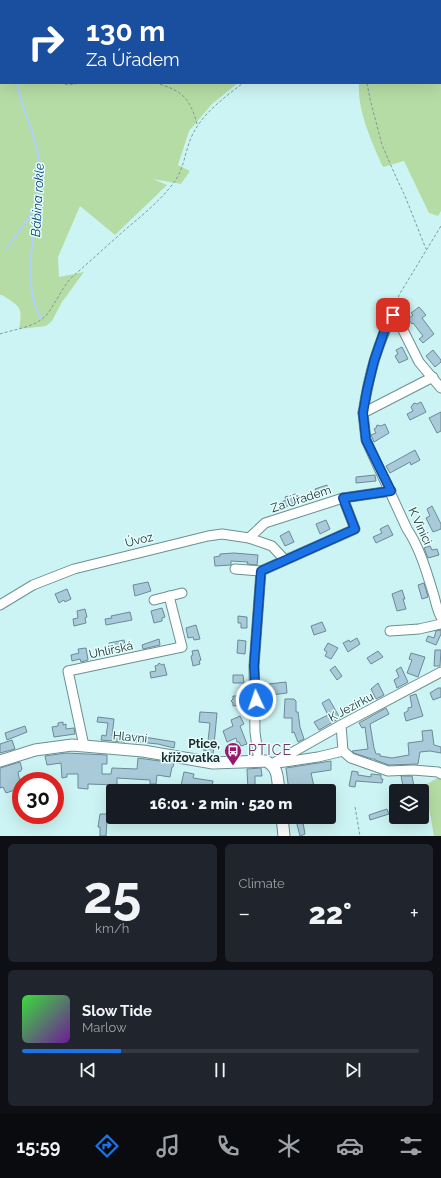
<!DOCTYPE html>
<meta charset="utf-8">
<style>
body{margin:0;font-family:Raleway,sans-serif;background:#20242c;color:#f1f3f6;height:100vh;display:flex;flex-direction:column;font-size:15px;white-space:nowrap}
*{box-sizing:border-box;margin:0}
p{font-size:13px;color:#9ea1a6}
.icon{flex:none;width:22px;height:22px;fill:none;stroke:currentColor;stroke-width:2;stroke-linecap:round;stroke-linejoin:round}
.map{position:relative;height:836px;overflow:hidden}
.side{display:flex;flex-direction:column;gap:8px;padding:8px;background:#0d0f14;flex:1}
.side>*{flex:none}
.banner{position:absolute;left:0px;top:0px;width:441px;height:84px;box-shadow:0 4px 16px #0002;background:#1a4fa0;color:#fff;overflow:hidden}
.fabs{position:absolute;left:389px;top:784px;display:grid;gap:8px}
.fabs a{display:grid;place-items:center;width:40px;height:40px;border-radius:4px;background:#171b24;box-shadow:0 4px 16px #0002;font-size:20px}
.speed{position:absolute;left:12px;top:772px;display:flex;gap:8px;font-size:20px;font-weight:700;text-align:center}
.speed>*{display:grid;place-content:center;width:52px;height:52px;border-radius:50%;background:#171b24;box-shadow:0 4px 16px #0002;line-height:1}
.speed .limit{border:6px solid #d22;background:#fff;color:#111}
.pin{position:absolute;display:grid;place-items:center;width:34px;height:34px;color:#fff;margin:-17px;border-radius:8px;box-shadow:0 2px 6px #0006}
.me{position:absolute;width:44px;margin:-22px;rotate:357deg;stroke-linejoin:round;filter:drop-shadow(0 0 3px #0008)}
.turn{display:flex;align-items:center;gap:14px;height:84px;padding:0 20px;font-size:18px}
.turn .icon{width:52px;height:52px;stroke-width:2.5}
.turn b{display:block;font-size:28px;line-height:34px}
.big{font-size:30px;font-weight:800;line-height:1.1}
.side .card{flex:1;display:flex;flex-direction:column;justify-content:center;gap:6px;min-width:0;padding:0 14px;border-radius:6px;background:#20242c}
.side .dial{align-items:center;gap:0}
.dial b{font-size:52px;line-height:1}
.song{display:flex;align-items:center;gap:12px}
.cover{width:48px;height:48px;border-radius:6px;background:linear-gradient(135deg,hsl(120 70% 55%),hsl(280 70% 35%))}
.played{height:4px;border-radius:2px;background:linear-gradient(90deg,#1a73e8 25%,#363941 25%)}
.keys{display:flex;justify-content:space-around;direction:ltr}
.heat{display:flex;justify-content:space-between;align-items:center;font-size:22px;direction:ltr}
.side .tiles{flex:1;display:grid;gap:8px;grid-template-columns:1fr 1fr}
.card:last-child{grid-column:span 2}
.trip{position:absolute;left:106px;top:784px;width:230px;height:40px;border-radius:4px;background:#171b24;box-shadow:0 4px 16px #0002;font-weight:800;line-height:40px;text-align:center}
.tabs{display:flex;height:64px;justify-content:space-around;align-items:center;background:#090b0e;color:#9ea1a6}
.tabs .icon{width:28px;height:28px}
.tabs .active{color:#1a73e8}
.tabs b{font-size:18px;color:#f1f3f6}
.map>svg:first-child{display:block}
.green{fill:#b6dca5}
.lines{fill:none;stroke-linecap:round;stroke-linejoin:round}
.stream{stroke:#b0d1fd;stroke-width:2}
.building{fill:#a9cad8;stroke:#6b8a97}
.minor-casing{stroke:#6c9090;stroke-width:11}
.major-casing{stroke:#6c9090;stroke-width:13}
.path{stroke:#7f9b9b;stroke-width:1;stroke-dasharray:3 2;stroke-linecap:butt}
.minor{stroke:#fff;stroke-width:9}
.major{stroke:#fff;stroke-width:11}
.route-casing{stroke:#114b97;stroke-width:10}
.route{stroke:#1a73e8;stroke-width:7}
.labels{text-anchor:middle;stroke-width:3;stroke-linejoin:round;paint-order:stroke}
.street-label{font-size:12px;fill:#1c2b2b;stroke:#e7fefe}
.poi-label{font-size:12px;font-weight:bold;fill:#1c2b2b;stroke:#e7fefe;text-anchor:end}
.water-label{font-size:13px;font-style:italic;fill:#073f7d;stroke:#e7fefe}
.quarter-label{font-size:14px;letter-spacing:1px;fill:#76385d;stroke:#e7fefe}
</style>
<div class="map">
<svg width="441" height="836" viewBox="0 0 441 836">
<rect width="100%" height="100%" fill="#cdf4f4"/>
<g class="green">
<path d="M 0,0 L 317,0 L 1,1 L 1,83 L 238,83 L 212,104 L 189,131 L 178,165 L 190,171 L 181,184 L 153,179 L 167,185 L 115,235 L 80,206 L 58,257 L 59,277 L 84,272 L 62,302 L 52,321 L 46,326 L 19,329 C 23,306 20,307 2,295 L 0,295 Z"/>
<path d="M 350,0 L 441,0 L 441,211 L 438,216 L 429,213 L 404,161 L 383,167 C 372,143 357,110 359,83 L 440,83 L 440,1 Z"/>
<polygon points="441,776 441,836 434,836 425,785"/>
</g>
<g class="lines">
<g class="stream">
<polyline points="59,1 59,0"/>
<path d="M 17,83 C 23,115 40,140 40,174 C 41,183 39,193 38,202 C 34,234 25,273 35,305 C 37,310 40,315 41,319"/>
<polyline points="7,248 28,219 37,202"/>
</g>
</g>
<g class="building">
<polygon points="419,307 426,315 422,318 434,334 423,343 419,339 423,336 413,323 412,324 408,319 413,315 411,313"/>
<polygon points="402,347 408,359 399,363 395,356 398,354 396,350"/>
<polygon points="433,350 441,360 441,362 435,367 426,356"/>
<polygon points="421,402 426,412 410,420 407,414 413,411 411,407 414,403 417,404"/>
<polygon points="441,412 441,431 437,433 429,418"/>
<polygon points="385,424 389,433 374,442 371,435 376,433 374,429 376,428 377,425 381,426"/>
<polygon points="415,450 420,460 411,465 410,462 390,473 386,466"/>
<polygon points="375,475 376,481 356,483 356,477"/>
<polygon points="327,485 329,492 317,496 315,489"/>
<polygon points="296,494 298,500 295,501 296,502 281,509 279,503 286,500 285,497"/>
<polygon points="432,506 441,524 441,529 433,532 426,518 430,516 427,509"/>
<polygon points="326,520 330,529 320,534 316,524"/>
<polygon points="388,525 393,535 376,543 373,537 382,533 380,529"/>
<polygon points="289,531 294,542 285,546 280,536"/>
<polygon points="430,546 432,550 437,549 439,555 428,558 424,548"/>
<polygon points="234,553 258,555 257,565 247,564 248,562 231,561 231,565 215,566 214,557 220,556 220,554"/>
<polygon points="148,582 151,591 135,596 133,585"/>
<polygon points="424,583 428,597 422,599 418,585"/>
<polygon points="67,589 71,599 65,602 64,600 59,603 55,594"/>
<polygon points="402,590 405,599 403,599 406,609 397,611 392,594"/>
<polygon points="162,608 165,617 162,618 162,621 154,623 151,611"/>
<polygon points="85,609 87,617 85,618 86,623 74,626 73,619 78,618 77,611"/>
<polygon points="130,612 132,620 106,625 105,619 112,618 111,616"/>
<polygon points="238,616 247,617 247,628 241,628 241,623 238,623"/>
<polygon points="322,622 326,631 314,635 311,626"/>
<polygon points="196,625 200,639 194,640 193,637 188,638 186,628"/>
<polygon points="441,630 441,634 436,645 426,641 428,636 434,638 436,631"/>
<polygon points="357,638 360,644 348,652 343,643 349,640 350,642"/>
<polygon points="159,639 160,645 143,649 142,645"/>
<polygon points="124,640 126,650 111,652 109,643"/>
<polygon points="238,640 246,641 245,654 237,653"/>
<polygon points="328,643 338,648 331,659 325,656 327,652 324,650"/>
<polygon points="86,648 88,660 81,662 80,659 72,661 71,655 79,653 78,649"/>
<polygon points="198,650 201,660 199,661 200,664 193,666 191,656 193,655 192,651"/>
<polygon points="435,650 441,650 440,666 434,666"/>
<polygon points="378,651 383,657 371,664 367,658"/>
<polygon points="411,653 425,657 418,677 407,673 412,660 409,659"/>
<polygon points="159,663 162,665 164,664 167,675 151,678 150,672 156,671 155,666 158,665"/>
<polygon points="335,666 342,676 337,680 330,670"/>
<polygon points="401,667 408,682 397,688 394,680 399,677 396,670"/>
<polygon points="233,675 243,675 244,683 233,683"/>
<polygon points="286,682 287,693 271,695 269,684"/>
<polygon points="378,683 384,695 376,699 371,689"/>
<polygon points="438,688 441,688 441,697 433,700 430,693"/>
<polygon points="416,694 423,716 406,721 404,713 408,711 408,708 412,707 410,696"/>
<polygon points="233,696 248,696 249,704 233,706 233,703 231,701 233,699"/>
<polygon points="285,699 294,699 296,701 296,712 298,712 300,727 304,739 298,742 294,732 292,733 292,718 284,718"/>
<polygon points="329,699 340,718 319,730 314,722 328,715 322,703"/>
<polygon points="386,708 389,714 370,724 374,748 376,754 380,754 380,756 392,758 409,755 408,743 423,741 422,731 432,730 434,745 441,747 441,753 430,751 420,752 418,764 389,765 375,760 375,759 372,759 354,753 352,751 368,749 365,727 362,728 359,723"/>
<polygon points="200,712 217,713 213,755 207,755 207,751 203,750 202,740 208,741 210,723 199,722"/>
<polygon points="240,716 244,724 240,726 247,744 241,746 239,742 237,742 236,738 227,742 223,731 233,726 231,720"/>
<polygon points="98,717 114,719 112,736 125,737 125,742 101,740 102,735 106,736 108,723 97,722"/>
<polygon points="63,722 63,725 66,724 66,729 74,728 75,734 54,737 52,727 58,726 58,723"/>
<polygon points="25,726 27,732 7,740 5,733"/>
<polygon points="129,735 138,736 175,742 174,748 158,744 128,741"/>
<polygon points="12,740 15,749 0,753 0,744"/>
<polygon points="66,753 107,755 107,764 102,764 102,774 111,774 112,768 137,769 138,758 174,763 173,767 172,767 170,777 157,775 156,784 150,784 150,780 117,778 117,785 88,784 88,789 78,788 78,774 67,774 67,777 62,778 61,763 47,765 45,756"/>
<polygon points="331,761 331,770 311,773 315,791 306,791 305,788 296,788 296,791 289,791 286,768"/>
<polygon points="20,762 22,769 21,770 21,771 18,772 21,788 6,793 3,787 0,788 0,768"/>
<polygon points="261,768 262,776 255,776 255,791 248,791 247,769"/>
<polygon points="352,771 358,772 358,775 371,777 371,774 381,775 381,779 383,779 382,783 356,781 355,787 349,786"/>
<polygon points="184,772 194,774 193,778 213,781 211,791 190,789 189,791 180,790"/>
<polygon points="401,776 412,776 415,791 404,791"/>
<polygon points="387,809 389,814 370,820 369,815"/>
<polygon points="100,814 108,814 108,820 107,820 106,836 100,836 100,827 98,827"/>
<polygon points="295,817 302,817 305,834 300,836"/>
</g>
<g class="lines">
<defs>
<g id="minor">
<path d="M 433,377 L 363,413 L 366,440 L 407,529 C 420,548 427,573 434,596 C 436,603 437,610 441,617"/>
<path d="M 363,413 C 368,380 376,345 393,315 L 403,330 L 419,362 L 441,388"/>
<polyline points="249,538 265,523 343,498"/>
<polyline points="235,569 261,571"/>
<polyline points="154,600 182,593"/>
<polyline points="0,605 33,585 74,569 208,536 222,534 249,538 272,546 285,560"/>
<polyline points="390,631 419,629 441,624"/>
<polyline points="341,725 343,751 351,758 388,771 413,770 438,772 441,774"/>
<polyline points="84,746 68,671 182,647 169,596"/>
<polyline points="259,762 255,732 254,666 261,571 355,529 343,498 391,491"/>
<polyline points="278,763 318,757 343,751"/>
<polyline points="272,764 341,725 441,672"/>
</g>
<g id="major">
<path d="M 0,761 L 35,750 L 72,745 L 143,751 L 213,763 L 266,761 C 279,768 277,778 279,791"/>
<polyline points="282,817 284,836"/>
</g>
</defs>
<use href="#minor" class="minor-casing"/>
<use href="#major" class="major-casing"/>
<g class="path">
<polyline points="354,0 354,1"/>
<polyline points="86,1 86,0"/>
<polyline points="324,1 325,0"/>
<polyline points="60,83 68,85 81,83"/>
<path d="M 155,83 C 182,90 190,98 197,124"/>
<polyline points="367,83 370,99 382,145 396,177 405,196 426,249"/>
<polyline points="396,307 399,295 441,226"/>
<path d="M 0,334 C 15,329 38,327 48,313 C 56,302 61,290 70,279 C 89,262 108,245 127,228 C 144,214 162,199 175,181 C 184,168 185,152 191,138 C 201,114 224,98 243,83"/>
<polyline points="355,807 360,836"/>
</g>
<use href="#minor" class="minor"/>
<use href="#major" class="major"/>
</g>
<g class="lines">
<defs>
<polyline id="route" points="256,700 254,666 261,571 355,529 343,498 391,491 366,440 363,413 367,390 374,361 385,329 393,315"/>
</defs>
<use href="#route" class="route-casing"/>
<use href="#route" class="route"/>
</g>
<defs>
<symbol id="bus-pin" viewBox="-11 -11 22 30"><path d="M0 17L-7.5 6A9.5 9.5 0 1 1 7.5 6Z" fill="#98186f" stroke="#e7fefe"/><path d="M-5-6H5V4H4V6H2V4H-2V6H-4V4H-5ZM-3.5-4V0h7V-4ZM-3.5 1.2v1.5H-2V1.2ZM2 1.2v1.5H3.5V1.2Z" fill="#fff"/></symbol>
</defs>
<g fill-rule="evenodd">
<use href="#bus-pin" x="223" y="741" width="20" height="27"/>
</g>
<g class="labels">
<g class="street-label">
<text transform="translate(301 499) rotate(-18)" y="4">Za Úřadem</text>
<text transform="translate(420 526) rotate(65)" y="4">K Vinici</text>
<text transform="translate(139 540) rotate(-14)" y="4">Úvoz</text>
<text transform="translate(111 650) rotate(-12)" y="4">Uhlířská</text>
<text transform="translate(351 707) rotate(-28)" y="4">K Jezírku</text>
<text transform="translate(130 737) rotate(5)" y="4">Hlavní</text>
</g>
<g class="poi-label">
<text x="220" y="748">Ptice,<tspan x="220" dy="14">křižovatka</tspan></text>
</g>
<g class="water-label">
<text transform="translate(37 200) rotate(-87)" y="5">Bábina rokle</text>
</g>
<g class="quarter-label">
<text x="270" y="755">PTICE</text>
</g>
</g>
</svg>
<div class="fabs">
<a><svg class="icon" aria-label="layers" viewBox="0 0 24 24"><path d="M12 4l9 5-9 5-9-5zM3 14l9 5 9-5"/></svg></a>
</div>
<div class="speed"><div class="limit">30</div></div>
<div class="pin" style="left:393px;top:315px;background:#d93025"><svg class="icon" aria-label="arrive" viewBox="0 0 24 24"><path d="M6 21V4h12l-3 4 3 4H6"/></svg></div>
<svg class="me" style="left:256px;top:700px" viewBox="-20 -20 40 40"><circle r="17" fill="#1a73e8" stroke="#fff" stroke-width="3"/><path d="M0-11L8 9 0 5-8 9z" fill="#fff"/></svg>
<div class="trip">16:01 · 2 min · 520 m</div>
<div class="banner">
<div class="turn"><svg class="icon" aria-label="right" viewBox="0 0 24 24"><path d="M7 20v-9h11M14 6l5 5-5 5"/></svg><div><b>130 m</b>Za Úřadem</div></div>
</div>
</div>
<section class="side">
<div class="tiles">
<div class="card dial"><b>25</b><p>km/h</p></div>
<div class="card"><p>Climate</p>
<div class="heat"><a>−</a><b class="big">22°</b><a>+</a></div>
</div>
<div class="card">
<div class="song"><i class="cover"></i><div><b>Slow Tide</b><p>Marlow</p></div></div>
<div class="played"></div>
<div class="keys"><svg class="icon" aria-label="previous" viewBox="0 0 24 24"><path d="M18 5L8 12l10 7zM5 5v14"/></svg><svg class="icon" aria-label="pause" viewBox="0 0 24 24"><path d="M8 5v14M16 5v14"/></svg><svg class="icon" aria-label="next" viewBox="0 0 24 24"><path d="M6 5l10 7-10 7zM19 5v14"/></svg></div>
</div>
</div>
</section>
<nav class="tabs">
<b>15:59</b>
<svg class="icon active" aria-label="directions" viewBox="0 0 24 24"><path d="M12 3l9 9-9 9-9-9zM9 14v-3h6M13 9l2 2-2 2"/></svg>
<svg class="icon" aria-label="music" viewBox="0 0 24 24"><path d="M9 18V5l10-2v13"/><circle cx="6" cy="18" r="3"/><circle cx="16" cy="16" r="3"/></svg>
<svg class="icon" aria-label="phone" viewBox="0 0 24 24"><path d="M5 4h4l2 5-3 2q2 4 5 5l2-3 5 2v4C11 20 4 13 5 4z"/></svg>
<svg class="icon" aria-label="climate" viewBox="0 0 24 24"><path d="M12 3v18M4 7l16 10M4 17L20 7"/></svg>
<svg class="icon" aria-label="car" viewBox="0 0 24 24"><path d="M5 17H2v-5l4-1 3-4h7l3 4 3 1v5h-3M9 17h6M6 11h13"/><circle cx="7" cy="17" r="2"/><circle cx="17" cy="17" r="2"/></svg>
<svg class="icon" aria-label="filters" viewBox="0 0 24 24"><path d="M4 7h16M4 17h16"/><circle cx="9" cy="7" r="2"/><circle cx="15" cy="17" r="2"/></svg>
</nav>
